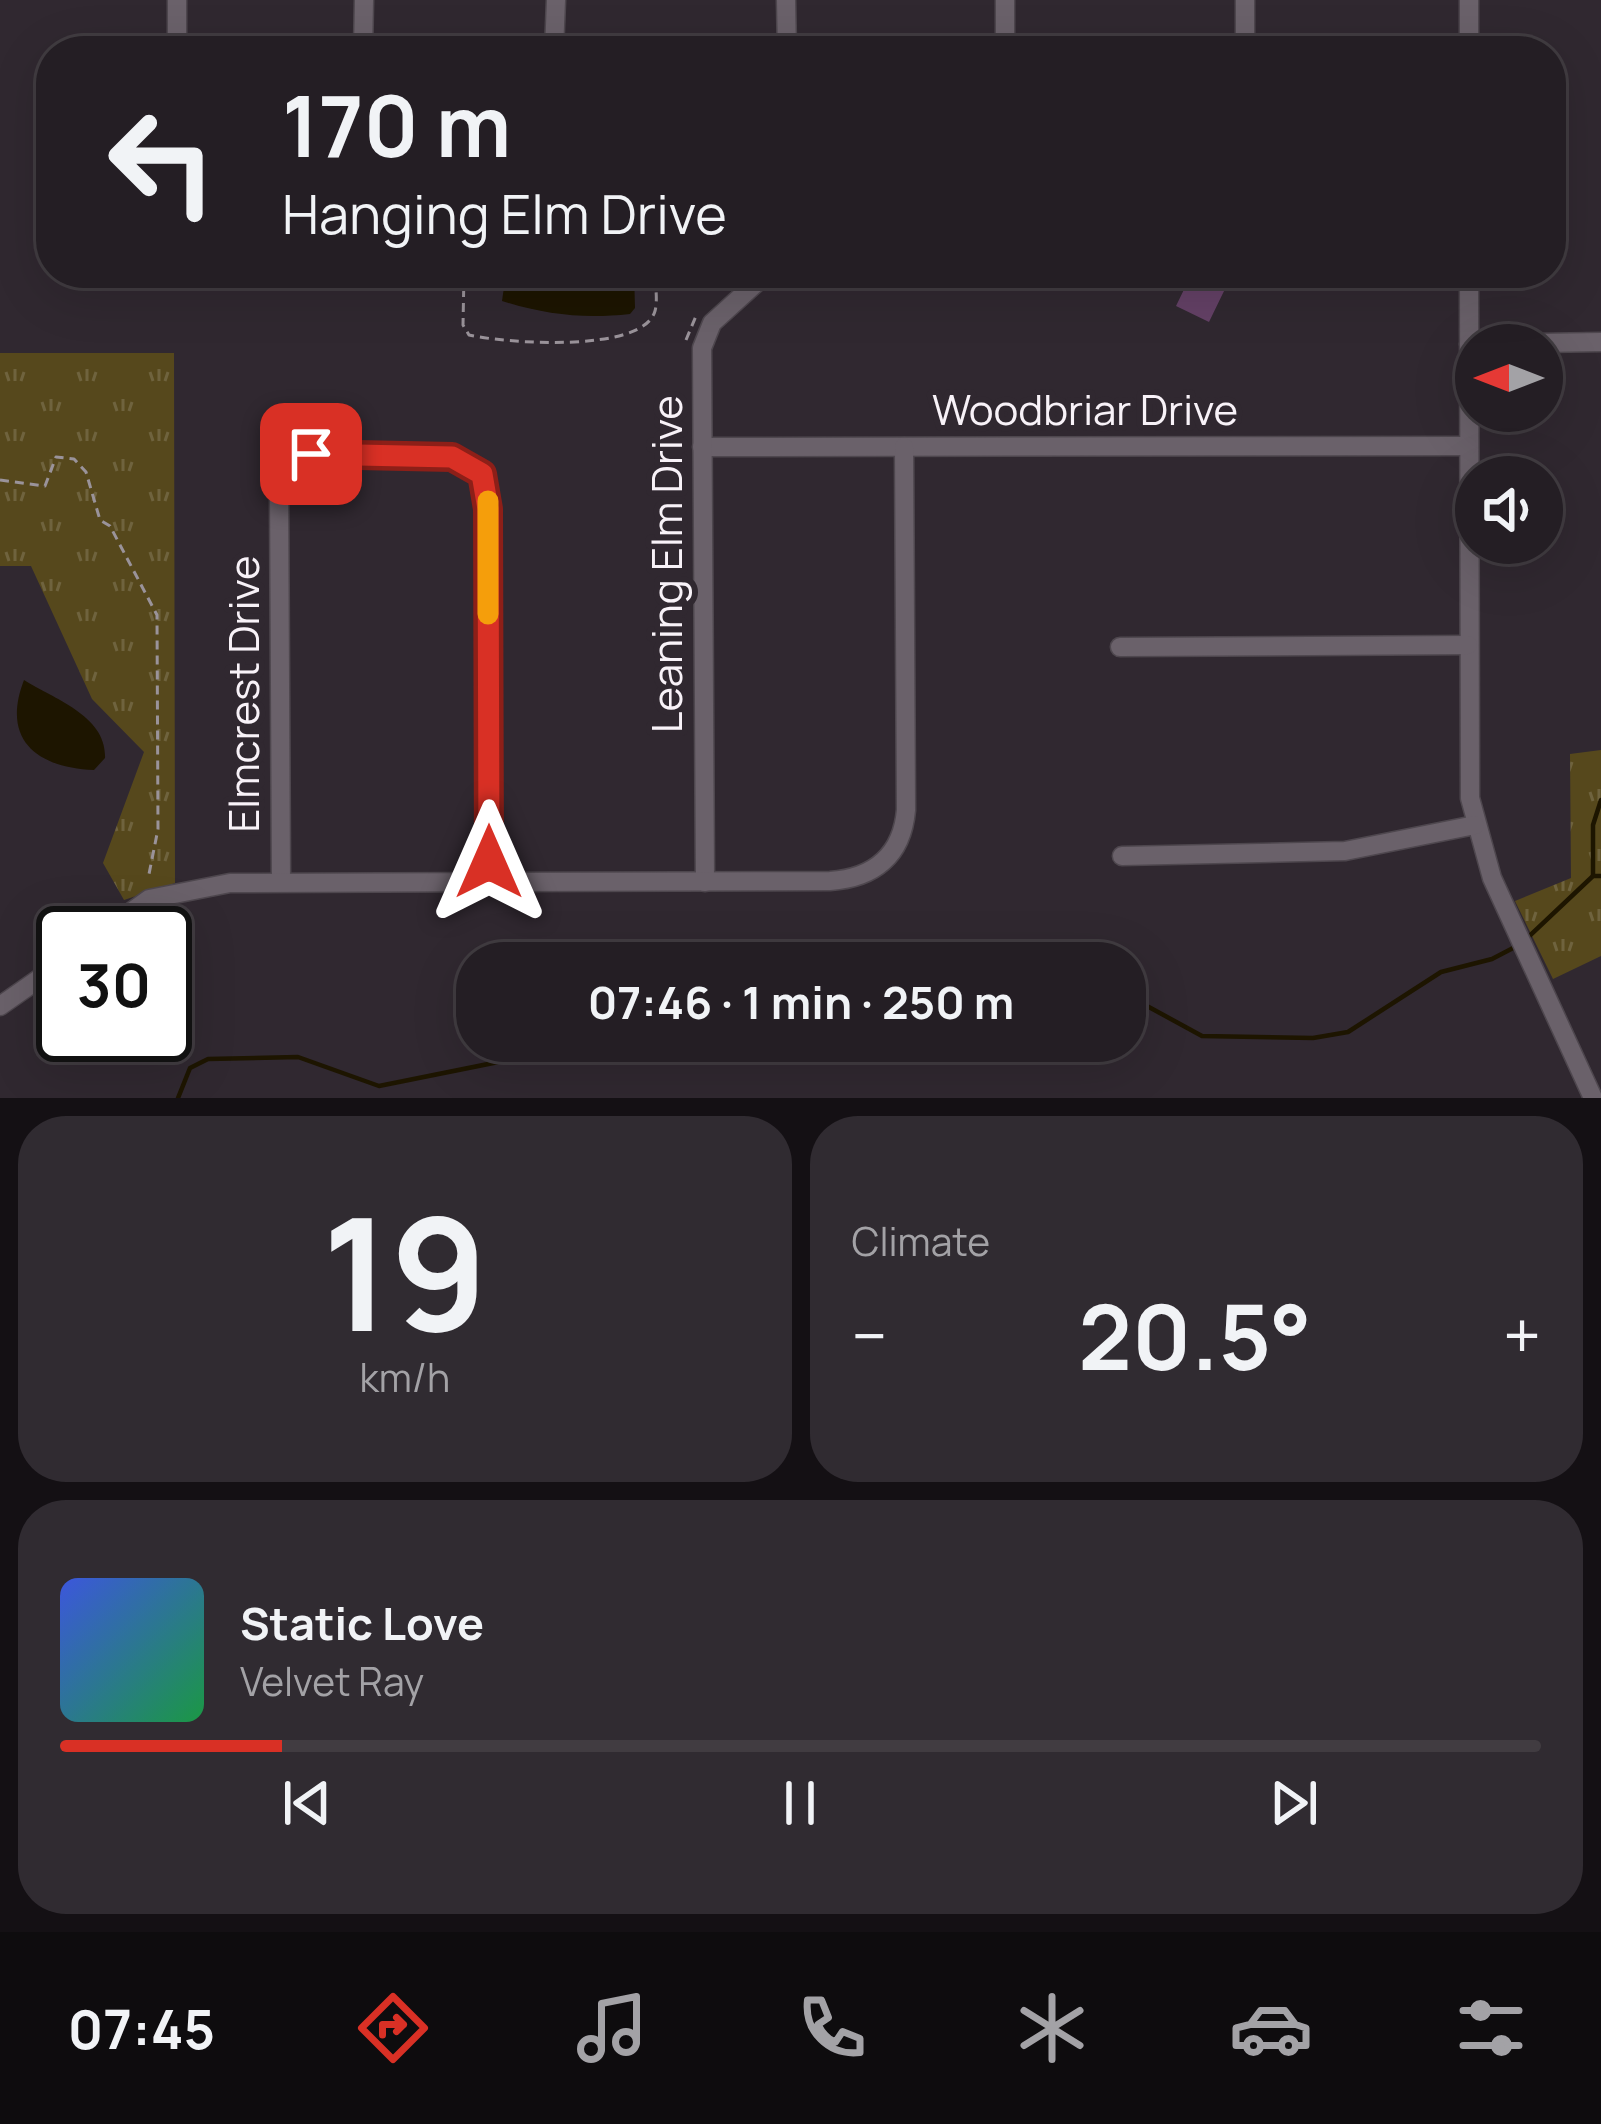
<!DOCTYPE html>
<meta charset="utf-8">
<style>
body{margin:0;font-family:Manrope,sans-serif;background:#302b31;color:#f1f3f6;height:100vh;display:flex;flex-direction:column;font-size:45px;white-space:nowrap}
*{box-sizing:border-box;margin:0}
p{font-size:39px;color:#a3a2a6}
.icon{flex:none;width:66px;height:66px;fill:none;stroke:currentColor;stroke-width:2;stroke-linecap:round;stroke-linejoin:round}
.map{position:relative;height:1098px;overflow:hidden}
.sheet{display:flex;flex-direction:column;gap:18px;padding:18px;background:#141014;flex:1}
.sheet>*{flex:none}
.hud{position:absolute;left:36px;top:36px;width:1530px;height:252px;border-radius:48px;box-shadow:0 12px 48px #0002,0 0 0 3px #413c41;background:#241e24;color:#f1f3f6;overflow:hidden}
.needle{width:78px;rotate:270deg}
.tools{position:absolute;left:1455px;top:324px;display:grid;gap:24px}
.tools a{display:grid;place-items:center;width:108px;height:108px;border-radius:50%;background:#241e24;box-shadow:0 12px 48px #0002,0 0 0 3px #413c41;font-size:60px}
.speed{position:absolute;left:36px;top:906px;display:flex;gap:24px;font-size:60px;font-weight:700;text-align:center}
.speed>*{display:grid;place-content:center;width:156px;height:156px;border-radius:50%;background:#241e24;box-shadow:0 12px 48px #0002,0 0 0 3px #413c41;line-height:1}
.speed .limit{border:6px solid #111;border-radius:18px;background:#fff;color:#111}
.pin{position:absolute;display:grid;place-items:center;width:102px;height:102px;color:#fff;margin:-51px;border-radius:24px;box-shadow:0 6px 18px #0006}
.me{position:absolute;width:132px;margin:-66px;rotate:0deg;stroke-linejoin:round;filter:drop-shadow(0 0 9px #0008)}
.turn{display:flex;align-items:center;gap:42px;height:252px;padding:0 48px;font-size:54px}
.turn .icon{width:156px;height:156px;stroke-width:2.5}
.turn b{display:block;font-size:84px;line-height:102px}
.big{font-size:90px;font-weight:700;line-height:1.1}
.sheet .card{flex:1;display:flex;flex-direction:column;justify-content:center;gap:18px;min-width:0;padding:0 42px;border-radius:48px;background:#302b31}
.sheet .dial{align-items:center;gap:0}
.dial b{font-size:156px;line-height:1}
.song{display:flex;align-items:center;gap:36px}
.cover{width:144px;height:144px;border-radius:18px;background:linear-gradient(135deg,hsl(230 70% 55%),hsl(140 70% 35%))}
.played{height:12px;border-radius:6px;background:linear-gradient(90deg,#d93025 15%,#413c41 15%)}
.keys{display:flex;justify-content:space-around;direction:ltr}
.heat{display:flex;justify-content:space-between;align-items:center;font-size:66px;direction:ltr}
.sheet .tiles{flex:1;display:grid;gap:18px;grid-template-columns:1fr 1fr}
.card:last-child{grid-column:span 2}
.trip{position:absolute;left:456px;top:942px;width:690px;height:120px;border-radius:48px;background:#241e24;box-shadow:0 12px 48px #0002,0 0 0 3px #413c41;font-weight:700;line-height:120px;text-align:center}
.tabs{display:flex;height:192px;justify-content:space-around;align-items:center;background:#0e0c0e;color:#a3a2a6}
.tabs .icon{width:84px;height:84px}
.tabs .selected{color:#d93025}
.tabs b{font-size:54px;color:#f1f3f6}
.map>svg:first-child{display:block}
.park{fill:url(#park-tufts)}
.water{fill:#1d1500}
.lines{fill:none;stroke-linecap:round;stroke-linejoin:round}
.stream{stroke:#1d1500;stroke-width:4.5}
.building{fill:#644166}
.service-casing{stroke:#4e474e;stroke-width:12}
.minor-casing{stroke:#4e474e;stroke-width:21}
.path{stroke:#9a939a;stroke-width:3;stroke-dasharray:9 6;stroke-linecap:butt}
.service{stroke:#6a616a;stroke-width:9}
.minor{stroke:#6a616a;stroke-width:18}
.route-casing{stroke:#8d1f18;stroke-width:30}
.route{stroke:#d93025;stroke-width:21}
.slow{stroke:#f59e0b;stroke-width:21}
.labels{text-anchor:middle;stroke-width:12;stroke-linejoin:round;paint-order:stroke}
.street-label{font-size:42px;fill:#f8f2f8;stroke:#302830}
</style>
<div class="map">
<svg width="1601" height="1098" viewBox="0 0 1601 1098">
<defs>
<pattern id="park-tufts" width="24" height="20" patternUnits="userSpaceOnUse" patternTransform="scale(3)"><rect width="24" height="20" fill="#56481c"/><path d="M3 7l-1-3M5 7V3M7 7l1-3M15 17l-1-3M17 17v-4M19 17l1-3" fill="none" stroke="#6f633e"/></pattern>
</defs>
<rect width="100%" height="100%" fill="#302830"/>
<g class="park">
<polygon points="0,353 174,353 175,883 124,900 103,863 144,752 92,699 31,566 0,566"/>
<polygon points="1601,750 1601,956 1553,979 1515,901 1571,878 1570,754"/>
</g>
<g class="water">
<path d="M 506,273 L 634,273 L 635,308 L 630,314 C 584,319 546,315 502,301 Z"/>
<path d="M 24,680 C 54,699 107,716 105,758 L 94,770 C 40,768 0,742 24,680 Z"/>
</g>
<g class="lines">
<g class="stream">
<polyline points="1593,876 1593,825 1601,800"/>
<polyline points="1524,941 1593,876 1601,876"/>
<polyline points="1125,994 1202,1036 1313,1038 1348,1032 1441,972 1492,959 1515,947"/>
<polyline points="178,1098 190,1068 208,1059 298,1057 379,1086 513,1059 604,1049 767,1058 816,1041"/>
</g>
</g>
<polygon class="building" points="1192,273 1211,280 1215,290 1225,289 1209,322 1176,306"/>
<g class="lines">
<defs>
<polyline id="service" points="1220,282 1224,273"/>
<g id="minor">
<polyline points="786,0 787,51"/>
<polyline points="1005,0 1005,51"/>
<polyline points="1245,0 1245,51"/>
<polyline points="1469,0 1469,51"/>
<polyline points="177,51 177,0"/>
<polyline points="363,51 364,0"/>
<polyline points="554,51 556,0"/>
<polyline points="1469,273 1470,798 1492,878 1593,1098"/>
<polyline points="1469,344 1601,342"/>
<polyline points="702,447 1468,446"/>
<polyline points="1120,647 1468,645"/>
<polyline points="1122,856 1345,851 1475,825"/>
<polyline points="281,881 279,486 292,460 312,454 452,457 482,474 488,509 489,882"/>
<polyline points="705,882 702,348 712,323 767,273"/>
<path d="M 102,933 L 149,899 L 230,883 L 830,881 C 874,878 902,856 906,810 L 904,447"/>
<polyline points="0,1006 63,962"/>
</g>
</defs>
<use href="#service" class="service-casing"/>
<use href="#minor" class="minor-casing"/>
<g class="path">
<path d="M 464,273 L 463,325 L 469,335 C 503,343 643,354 655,311 C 658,300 655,284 655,273"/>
<polyline points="975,273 1005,284 1027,273"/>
<polyline points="686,340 696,316"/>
<polyline points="0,480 45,486 56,457 74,459 86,472 100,520 110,526 157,615 158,829 148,879"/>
</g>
<use href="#service" class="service"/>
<use href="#minor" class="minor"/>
</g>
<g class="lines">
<defs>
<polyline id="route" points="311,454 452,457 482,474 488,509 489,862"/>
</defs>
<use href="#route" class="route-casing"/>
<use href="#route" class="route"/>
<polyline class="slow" points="488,501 488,614"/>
</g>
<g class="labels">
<g class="street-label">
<text x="1085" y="425">Woodbriar Drive</text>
<text transform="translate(667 564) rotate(-90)" y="15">Leaning Elm Drive</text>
<text transform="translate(244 694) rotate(-90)" y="15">Elmcrest Drive</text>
</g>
</g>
</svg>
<div class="tools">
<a><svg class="needle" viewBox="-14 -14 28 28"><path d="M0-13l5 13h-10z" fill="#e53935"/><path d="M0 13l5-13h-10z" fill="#a3a2a6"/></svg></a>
<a><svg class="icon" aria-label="sound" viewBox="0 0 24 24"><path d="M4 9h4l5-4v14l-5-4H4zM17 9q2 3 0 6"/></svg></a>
</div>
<div class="speed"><div class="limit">30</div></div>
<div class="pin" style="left:311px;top:454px;background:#d93025"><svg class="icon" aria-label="arrive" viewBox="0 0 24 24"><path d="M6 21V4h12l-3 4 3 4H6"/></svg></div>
<svg class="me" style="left:489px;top:862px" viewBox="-20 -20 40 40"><path d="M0-17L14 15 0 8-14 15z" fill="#d93025" stroke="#fff" stroke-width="4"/></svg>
<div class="trip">07:46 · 1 min · 250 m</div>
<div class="hud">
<div class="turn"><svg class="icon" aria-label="left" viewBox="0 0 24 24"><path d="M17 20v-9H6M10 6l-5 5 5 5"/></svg><div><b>170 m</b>Hanging Elm Drive</div></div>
</div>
</div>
<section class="sheet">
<div class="tiles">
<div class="card dial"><b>19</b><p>km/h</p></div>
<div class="card"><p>Climate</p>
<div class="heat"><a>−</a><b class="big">20.5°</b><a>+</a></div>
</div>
<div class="card">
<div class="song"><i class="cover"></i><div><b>Static Love</b><p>Velvet Ray</p></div></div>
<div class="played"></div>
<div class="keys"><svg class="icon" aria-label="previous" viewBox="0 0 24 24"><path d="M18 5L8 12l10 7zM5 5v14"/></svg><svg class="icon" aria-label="pause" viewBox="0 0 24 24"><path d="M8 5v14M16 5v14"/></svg><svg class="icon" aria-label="next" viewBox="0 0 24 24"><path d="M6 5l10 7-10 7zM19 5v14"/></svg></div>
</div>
</div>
</section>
<nav class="tabs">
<b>07:45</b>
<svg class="icon selected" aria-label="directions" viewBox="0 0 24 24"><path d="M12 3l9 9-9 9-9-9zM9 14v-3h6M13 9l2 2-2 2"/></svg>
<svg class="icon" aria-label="music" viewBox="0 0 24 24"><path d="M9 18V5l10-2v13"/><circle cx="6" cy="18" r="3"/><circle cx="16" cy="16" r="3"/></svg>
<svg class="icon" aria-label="phone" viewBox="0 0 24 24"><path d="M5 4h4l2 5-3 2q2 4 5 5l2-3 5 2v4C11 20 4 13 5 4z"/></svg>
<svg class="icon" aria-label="climate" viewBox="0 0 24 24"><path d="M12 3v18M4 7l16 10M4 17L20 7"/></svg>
<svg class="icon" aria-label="car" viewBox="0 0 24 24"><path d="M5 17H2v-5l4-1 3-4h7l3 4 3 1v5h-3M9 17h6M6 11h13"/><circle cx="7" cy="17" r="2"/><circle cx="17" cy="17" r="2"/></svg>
<svg class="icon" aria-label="filters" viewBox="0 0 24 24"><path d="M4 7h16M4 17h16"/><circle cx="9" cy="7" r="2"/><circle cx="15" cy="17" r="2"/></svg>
</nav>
